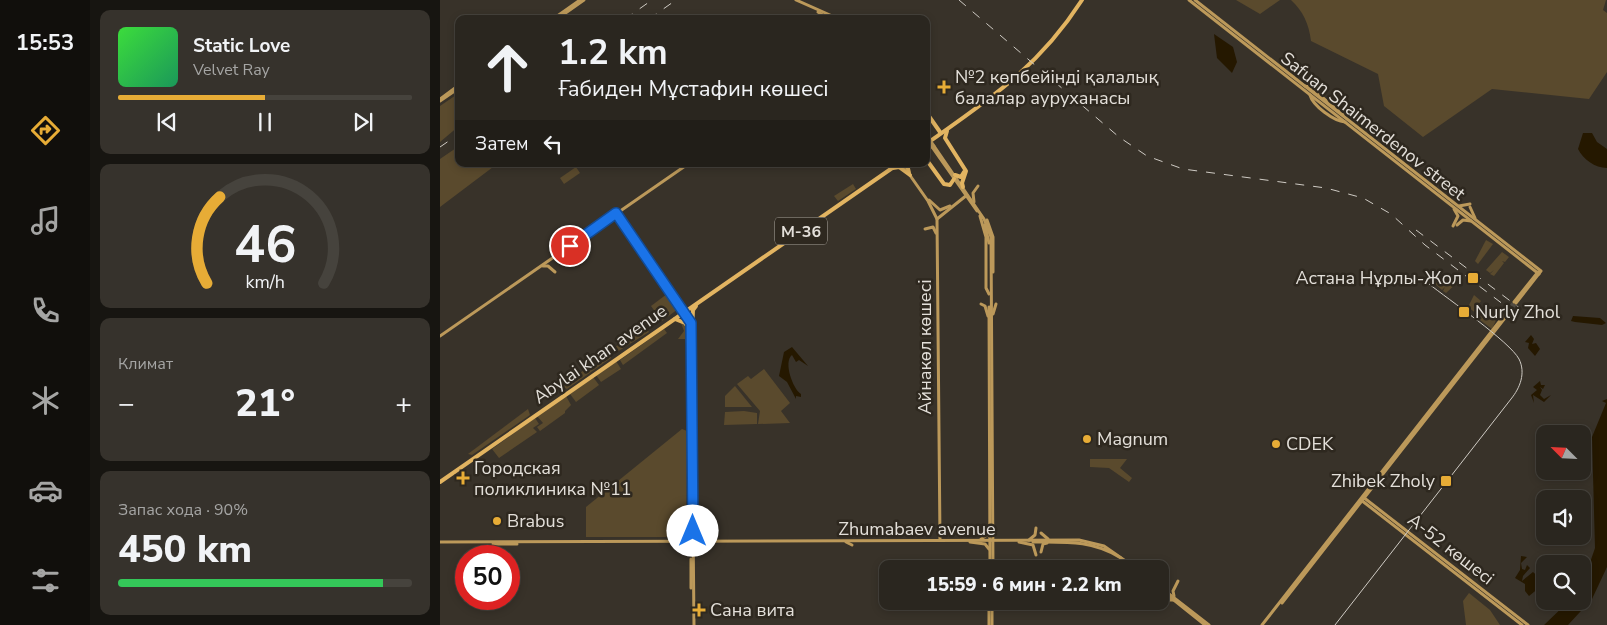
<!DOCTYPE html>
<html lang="ru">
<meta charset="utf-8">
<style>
body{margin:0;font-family:"Nunito Sans",sans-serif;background:#36322c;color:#f1f3f6;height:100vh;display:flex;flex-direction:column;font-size:19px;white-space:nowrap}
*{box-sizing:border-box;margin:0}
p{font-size:16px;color:#a5a5a4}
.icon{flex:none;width:28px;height:28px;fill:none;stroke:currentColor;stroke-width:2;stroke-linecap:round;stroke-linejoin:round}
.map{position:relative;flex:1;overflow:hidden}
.side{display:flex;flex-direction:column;gap:10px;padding:10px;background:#171511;width:350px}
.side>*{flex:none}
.guide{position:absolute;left:15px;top:15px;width:475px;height:152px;border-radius:10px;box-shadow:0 2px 8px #0003,0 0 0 1px #46433d;background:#2a261f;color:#f1f3f6;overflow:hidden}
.needle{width:32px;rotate:294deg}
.buttons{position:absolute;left:1096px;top:425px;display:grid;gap:10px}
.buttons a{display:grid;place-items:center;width:55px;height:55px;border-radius:10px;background:#2a261f;box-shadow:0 2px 8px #0003,0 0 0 1px #46433d;font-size:25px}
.speed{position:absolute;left:15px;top:545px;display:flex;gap:10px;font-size:25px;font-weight:700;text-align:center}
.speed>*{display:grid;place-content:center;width:65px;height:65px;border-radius:50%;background:#2a261f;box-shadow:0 2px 8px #0003,0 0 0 1px #46433d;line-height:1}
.speed .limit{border:8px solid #d22;background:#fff;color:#111}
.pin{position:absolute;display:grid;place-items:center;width:42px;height:42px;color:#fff;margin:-21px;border:2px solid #fff;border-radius:50%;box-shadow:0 1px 5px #0007}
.me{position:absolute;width:55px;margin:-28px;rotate:0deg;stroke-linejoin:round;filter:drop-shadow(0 0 4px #0008)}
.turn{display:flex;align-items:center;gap:18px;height:105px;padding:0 20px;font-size:22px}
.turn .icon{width:65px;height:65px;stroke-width:2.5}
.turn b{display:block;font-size:35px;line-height:42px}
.then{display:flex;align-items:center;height:48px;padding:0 20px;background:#0003;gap:10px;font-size:19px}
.big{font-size:38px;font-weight:800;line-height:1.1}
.side .widget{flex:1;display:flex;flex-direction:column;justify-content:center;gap:8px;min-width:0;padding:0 18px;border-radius:10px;background:#36322c}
.side .dial{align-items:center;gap:0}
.dial svg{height:130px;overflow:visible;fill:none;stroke:#46433d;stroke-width:7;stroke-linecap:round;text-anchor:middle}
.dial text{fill:#f1f3f6;stroke:none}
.song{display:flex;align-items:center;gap:15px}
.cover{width:60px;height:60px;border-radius:8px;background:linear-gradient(135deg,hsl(120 70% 55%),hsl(150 70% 35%))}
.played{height:5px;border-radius:2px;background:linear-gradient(90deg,#e7ac36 50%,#46433d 50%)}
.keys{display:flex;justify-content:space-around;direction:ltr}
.heat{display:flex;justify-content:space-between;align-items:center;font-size:28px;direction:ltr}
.charge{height:8px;border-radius:4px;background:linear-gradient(90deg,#34c759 90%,#46433d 0)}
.trip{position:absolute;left:439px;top:560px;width:290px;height:50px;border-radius:10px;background:#2a261f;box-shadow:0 2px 8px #0003,0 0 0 1px #46433d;font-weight:800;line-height:50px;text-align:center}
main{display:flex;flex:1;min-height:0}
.tab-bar{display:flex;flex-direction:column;width:90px;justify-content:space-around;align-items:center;background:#110f0c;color:#a5a5a4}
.tab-bar .icon{width:35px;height:35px}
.tab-bar .current{color:#e7ac36}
.tab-bar b{font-size:22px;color:#f1f3f6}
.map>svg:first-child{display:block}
.green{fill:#5a4a2d}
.water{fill:#251800}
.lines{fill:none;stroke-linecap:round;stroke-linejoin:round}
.secondary-tunnel{stroke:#524c43;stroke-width:3;stroke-dasharray:3 1.5;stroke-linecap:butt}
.secondary{stroke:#bc995a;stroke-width:3}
.primary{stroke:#e2b461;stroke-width:4}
.tram{stroke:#cfcbc4;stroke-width:1}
.rail{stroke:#cfcbc4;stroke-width:1;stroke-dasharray:9 9;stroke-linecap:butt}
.secondary-bridge{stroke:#bc995a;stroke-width:3}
.route-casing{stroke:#114b97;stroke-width:12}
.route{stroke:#1a73e8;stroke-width:9}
.poi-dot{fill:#e7ac36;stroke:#2e281f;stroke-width:2}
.labels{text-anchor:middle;stroke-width:5;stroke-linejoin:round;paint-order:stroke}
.shield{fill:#2e281f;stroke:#ada8a1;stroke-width:1}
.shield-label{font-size:16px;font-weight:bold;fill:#e3dfd9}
.poi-label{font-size:18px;fill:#e3dfd9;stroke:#2e281f;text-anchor:start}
.street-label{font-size:18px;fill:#e3dfd9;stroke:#2e281f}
</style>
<main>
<nav class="tab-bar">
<b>15:53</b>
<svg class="icon current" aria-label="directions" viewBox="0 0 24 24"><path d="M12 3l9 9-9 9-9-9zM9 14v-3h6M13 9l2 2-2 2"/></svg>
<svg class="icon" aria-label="music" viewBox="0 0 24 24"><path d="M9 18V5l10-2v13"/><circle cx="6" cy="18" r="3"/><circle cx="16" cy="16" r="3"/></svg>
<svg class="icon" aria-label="phone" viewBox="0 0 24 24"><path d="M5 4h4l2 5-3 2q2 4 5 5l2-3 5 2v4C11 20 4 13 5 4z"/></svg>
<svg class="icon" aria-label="climate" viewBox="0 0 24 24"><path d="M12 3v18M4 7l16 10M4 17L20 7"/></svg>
<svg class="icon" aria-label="car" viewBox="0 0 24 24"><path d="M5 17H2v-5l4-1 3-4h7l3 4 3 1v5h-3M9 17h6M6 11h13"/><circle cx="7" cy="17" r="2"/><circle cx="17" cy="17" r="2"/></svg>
<svg class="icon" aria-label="filters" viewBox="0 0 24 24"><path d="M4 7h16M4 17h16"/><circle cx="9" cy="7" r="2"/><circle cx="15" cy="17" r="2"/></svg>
</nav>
<section class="side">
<div class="widget">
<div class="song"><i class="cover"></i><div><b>Static Love</b><p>Velvet Ray</p></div></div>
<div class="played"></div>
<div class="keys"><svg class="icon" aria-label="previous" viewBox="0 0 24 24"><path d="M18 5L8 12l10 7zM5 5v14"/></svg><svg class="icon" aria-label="pause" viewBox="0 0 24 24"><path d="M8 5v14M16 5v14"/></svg><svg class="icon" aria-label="next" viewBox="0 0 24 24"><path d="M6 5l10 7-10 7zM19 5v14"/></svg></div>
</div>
<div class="widget dial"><svg viewBox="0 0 100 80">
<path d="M14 69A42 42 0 1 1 86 69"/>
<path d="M14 69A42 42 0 0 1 22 16" stroke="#e7ac36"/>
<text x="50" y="56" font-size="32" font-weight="700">46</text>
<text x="50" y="72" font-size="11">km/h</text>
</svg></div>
<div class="widget"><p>Климат</p>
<div class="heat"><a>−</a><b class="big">21°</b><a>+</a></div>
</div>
<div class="widget"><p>Запас хода · 90%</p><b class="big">450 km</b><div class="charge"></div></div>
</section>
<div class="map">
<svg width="1167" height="625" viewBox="0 0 1167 625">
<rect width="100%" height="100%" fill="#383229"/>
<g class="green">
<polygon points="796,0 840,0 820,14"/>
<path d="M 851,0 L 1166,0 L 1163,10 L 1167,13 L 1167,72 L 1149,99 L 1052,89 L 983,137 L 944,106 L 938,74 L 871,41 C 869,24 863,11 851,0 Z"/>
<polygon points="19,93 19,126 0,142 0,106"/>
<polygon points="19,146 19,164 57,164 0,207 0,159"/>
<polygon points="136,167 140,173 124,184 120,178"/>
<polygon points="413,184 416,189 398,201 394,196"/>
<polygon points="1046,240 1053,244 1038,264 1035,261"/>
<polygon points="1062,252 1069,257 1065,262 1062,261 1064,263 1054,276 1050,274 1054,270 1050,273 1046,270"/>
<polygon points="1010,276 1010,280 1012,278 1018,282 1006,293 1003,291 1005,287 1002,290 994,283 998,278 1004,282"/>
<polygon points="227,294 238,309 222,321 211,306"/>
<polygon points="1034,295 1041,301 1036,307 1039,305 1049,316 1057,318 1052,329 1040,320 1042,318 1028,307"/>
<polygon points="241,323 245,325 246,328 247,351 245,339 238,339 244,331"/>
<polygon points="205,326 209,332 177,352 174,351 175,347"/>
<polygon points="224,329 227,333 183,365 180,360"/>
<polygon points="169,353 171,358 127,389 121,386"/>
<polygon points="176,361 181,369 161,382 156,375"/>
<polygon points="324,369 350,403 341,411 350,423 318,424 320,411 297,384 308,376 311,379"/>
<polygon points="153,377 159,385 136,402 130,394"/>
<polygon points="295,386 312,407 285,407 285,396"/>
<polygon points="126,396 131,405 125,411 125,413 100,431 97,427 103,423 97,416"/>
<polygon points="88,409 90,415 32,455 28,454"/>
<polygon points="304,411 317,413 317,424 284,425 285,412"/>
<polygon points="95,418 99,424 93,428 97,432 59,458 52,449"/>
<polygon points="242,429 247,431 246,537 146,537 146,507"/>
<polygon points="650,459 687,459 680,468 692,478 689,482 669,468 650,467"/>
<polygon points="1029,593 1050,610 1060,625 1026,625 1023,601"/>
</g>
<g class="water">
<polygon points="774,34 793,47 797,62 792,73 777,58"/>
<path d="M 1143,133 L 1152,133 L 1157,142 L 1167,149 L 1167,168 C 1155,168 1143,159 1138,149 Z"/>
<polygon points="1133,316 1160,318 1166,323 1162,325 1135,322 1131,321"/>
<polygon points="1091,335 1094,339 1092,344 1096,343 1100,349 1095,356 1088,348 1089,343 1085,342"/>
<path d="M 352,347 L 368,366 L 359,360 L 356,362 L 352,355 C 343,362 353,389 361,394 L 361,397 L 356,396 L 356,399 L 347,382 L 339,376 L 344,352 Z"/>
<polygon points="1100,381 1101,385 1105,385 1103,389 1100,387 1102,390 1100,395 1104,399 1111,395 1104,402 1093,395 1094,403 1091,395 1097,390 1093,387"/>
<polygon points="1167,399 1167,567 1152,599 1128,625 1104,625 1129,601 1142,601 1143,583 1155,548 1152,437 1166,403 1162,401"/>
<polygon points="1081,556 1087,557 1081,563 1082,569 1085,570 1087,565 1090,568 1083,576 1082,581 1093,572 1105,583 1089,596 1085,591 1085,584 1075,578 1080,570"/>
</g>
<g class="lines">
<g class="secondary-tunnel">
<polyline points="1066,313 1074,302"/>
<polyline points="1068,314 1076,303"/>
</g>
<g class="secondary">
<polyline points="356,0 399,19"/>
<polyline points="749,0 1099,274"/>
<polyline points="755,0 1101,271 1076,303"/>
<polyline points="378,12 389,19"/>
<polyline points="113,19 140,0"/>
<polyline points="117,19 144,0"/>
<polyline points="865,86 870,87 903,115"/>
<path d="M 870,95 C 873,106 894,121 905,122"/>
<polyline points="0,99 19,85"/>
<polyline points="0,101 19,88"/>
<polyline points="494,146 544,219 551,237 553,569"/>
<polyline points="492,147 537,211"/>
<polyline points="462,164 488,201 497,219 500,540"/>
<polyline points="489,200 500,210 510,206"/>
<polyline points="534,202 533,193 538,186"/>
<polyline points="1019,206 1030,204"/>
<polyline points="1030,207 1035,218"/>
<polyline points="176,213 251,323 254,625"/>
<polyline points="174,214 208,263"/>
<polyline points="540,216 546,237 546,288 549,294"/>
<polyline points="497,219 527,195"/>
<polyline points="547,220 553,237 553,272"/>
<polyline points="545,225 549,243"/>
<polyline points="1017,225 1023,220 1031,221"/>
<polyline points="1013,226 1018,216 1014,209"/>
<polyline points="485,229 493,227 496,233"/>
<polyline points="103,266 108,266 115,272"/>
<polyline points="1074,302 1098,272"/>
<polyline points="541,304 545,306 548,316"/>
<polyline points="549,307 550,569"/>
<polyline points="553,314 556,304"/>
<polyline points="0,336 248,164"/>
<polyline points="250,364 251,425"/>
<polyline points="251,469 251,493"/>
<polyline points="923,497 1088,625"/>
<polyline points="921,500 1082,625"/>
<polyline points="254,532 257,537 264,540"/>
<polyline points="601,533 608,539"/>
<polyline points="541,539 547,535 548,529"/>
<polyline points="589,540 595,535 596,528"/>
<polyline points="0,542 639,540 664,546 697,569"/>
<polyline points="406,542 412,545"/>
<polyline points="530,542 545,544 549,549"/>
<polyline points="579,542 593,545 596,555"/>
<path d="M 593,542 C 625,542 653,540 681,558"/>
<polyline points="53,544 77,544"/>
<polyline points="601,552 603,544 607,543"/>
<polyline points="251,559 251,588"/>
<polyline points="720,587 769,625"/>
<polyline points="720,589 765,625"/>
<polyline points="734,596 733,591 738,581"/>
<polyline points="842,603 1068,314"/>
<polyline points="720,604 727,600 733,600"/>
<polyline points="549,625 549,601"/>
<polyline points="552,625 552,601"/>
<polyline points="822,625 1066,313"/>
</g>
<g class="primary">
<polyline points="486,112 500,132"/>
<polyline points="507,131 505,138 526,171 522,183 523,187"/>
<path d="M 486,144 C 550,99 599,67 642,0"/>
<polyline points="486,159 504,184 510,185 514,179"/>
<polyline points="467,164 469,173"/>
<polyline points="453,168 459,167 470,175"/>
<polyline points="515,175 521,177 524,172"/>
<polyline points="235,319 245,323 250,329"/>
<polyline points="252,330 253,310 256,306"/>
<polyline points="0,482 458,164"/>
</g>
<path class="tram" d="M 895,625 L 1071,399 C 1080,388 1086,373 1079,359 C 1070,342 1008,299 989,284"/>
<g class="rail">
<polyline points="519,0 679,137 707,156 743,169 886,188 923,198 951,214 985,245 1076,314"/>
<polyline points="185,19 212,0"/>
<polyline points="209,19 236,0"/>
<polyline points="0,147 19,134"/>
<polyline points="976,230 1081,309"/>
</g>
<g class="secondary-bridge">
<polyline points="486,134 494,146"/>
<polyline points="486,140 492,147"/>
</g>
</g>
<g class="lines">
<defs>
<polyline id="route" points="130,246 176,213 251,323 253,531"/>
</defs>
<use href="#route" class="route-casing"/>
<use href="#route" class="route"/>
</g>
<g class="poi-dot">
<path d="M501.5 79.5h5v5h5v5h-5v5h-5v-5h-5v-5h5z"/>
<rect x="1027" y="272" width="12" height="12" rx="2.5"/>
<rect x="1018" y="306" width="12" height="12" rx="2.5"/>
<circle cx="647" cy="439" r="5"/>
<circle cx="836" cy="444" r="5"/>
<path d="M20.5 470.5h5v5h5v5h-5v5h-5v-5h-5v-5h5z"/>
<rect x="1000" y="475" width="12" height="12" rx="2.5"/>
<circle cx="57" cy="521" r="5"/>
<path d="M256.5 602.5h5v5h5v5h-5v5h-5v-5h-5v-5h5z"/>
</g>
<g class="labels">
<rect class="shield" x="335" y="217.5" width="52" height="27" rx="4"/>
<g class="shield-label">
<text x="361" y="237">M-36</text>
</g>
<g class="poi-label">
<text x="515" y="83">№2 көпбейінді қалалық<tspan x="515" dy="21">балалар ауруханасы</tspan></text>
<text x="1022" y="284" text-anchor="end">Астана Нұрлы-Жол</text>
<text x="1035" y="318">Nurly Zhol</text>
<text x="657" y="445">Magnum</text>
<text x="846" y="450">CDEK</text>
<text x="34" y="474">Городская<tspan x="34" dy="21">поликлиника №11</tspan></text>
<text x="995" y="487" text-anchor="end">Zhibek Zholy</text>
<text x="67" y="527">Brabus</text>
<text x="270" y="616">Сана вита</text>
</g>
<g class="street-label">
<text transform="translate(933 126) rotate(38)" y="6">Safuan Shaimerdenov street</text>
<text transform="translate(485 347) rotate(-90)" y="6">Айнакөл көшесі</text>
<text transform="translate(160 354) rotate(-35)" y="6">Abylai khan avenue</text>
<text x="477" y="535">Zhumabaev avenue</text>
<text transform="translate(1011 549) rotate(38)" y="6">А-52 көшесі</text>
</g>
</g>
</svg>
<div class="buttons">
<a><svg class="needle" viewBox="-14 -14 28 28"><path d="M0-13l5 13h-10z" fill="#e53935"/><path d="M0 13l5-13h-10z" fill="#a5a5a4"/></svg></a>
<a><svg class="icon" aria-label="sound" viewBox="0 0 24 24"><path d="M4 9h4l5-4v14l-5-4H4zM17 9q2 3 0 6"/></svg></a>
<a><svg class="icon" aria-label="search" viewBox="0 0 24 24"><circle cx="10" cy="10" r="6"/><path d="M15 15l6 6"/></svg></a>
</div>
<div class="speed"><div class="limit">50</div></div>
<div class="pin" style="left:130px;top:246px;background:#d93025"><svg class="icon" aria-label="arrive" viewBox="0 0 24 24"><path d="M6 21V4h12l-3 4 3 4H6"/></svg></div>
<svg class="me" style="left:253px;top:531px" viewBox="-20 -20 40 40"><circle r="19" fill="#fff"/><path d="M0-13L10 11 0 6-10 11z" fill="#1a73e8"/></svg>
<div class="trip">15:59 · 6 мин · 2.2 km</div>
<div class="guide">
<div class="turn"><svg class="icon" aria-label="ahead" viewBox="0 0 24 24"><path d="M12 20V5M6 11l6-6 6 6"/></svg><div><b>1.2 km</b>Ғабиден Мұстафин көшесі</div></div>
<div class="then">Затем<svg class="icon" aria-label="left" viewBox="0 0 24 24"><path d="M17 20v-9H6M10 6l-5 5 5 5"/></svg></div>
</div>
</div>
</main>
